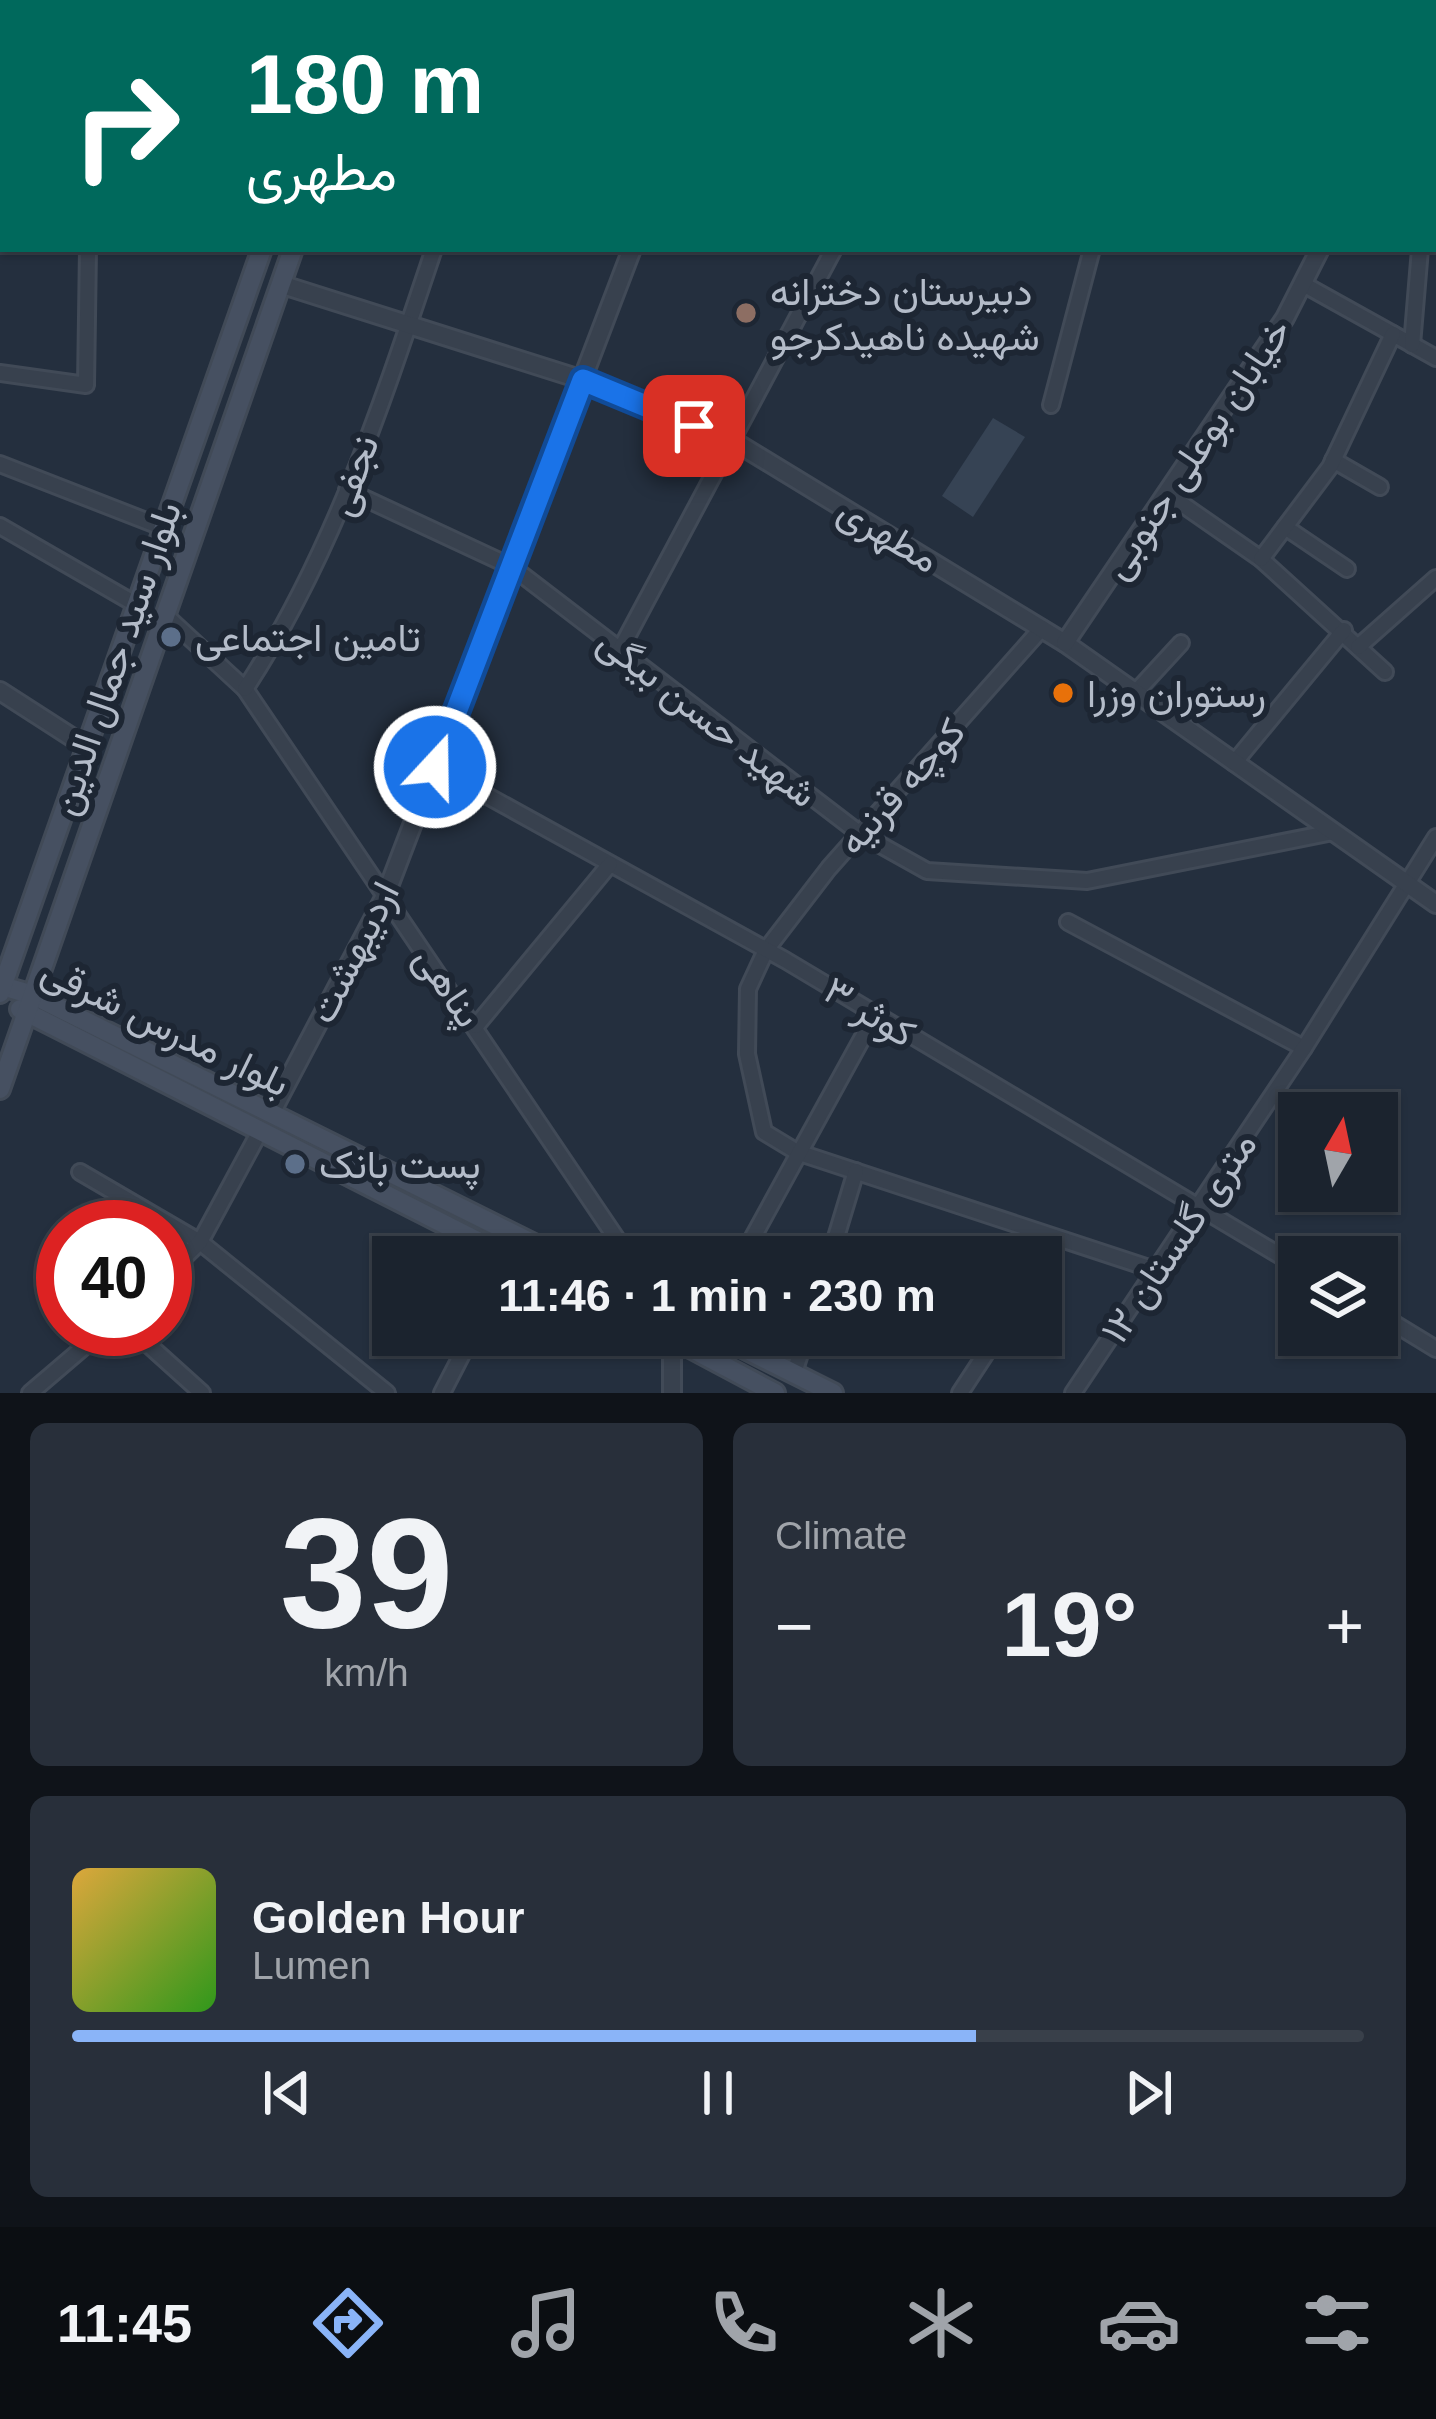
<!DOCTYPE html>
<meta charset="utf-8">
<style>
body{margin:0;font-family:Helvetica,Vazirmatn,sans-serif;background:#282f3a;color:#f1f3f6;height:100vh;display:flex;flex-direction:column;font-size:45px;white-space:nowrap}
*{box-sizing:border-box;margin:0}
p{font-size:39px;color:#a0a4aa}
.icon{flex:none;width:66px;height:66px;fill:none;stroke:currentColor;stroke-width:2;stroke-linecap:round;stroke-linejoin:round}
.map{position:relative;height:1393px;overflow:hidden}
.details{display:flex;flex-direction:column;gap:30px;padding:30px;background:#0f1319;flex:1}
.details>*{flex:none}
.top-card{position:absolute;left:0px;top:0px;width:1437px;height:252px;box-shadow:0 3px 9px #0004,0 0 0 3px #39404a;background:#00695c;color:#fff;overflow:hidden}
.needle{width:78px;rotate:9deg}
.controls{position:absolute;left:1278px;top:1092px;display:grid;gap:24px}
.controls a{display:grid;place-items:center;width:120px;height:120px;border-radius:0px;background:#1b232e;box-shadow:0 3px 9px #0004,0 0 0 3px #39404a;font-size:60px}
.speed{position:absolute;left:36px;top:1200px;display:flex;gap:24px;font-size:60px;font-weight:700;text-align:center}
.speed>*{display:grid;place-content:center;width:156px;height:156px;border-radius:50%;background:#1b232e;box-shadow:0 3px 9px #0004,0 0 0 3px #39404a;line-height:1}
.speed .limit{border:18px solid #d22;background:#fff;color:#111}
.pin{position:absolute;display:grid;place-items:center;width:102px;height:102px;color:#fff;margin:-51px;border-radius:24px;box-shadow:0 6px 18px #0006}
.me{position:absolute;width:132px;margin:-66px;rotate:21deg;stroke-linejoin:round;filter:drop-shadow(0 0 9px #0008)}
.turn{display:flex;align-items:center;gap:42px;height:252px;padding:0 48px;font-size:54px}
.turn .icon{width:156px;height:156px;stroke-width:2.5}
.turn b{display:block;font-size:84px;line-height:102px}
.big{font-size:90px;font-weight:700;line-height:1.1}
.details .widget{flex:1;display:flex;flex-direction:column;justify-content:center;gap:18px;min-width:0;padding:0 42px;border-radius:18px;background:#282f3a}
.details .dial{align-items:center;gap:0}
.dial b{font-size:156px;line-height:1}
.song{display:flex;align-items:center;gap:36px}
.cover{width:144px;height:144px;border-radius:18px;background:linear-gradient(135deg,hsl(40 70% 55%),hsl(110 70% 35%))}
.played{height:12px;border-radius:6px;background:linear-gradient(90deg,#8ab4f8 70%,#39404a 70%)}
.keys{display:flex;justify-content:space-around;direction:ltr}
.heat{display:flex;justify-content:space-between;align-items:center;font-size:66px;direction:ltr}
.details .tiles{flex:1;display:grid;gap:30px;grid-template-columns:1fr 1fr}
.widget:last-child{grid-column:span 2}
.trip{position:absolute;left:372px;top:1236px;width:690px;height:120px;border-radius:0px;background:#1b232e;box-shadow:0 3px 9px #0004,0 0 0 3px #39404a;font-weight:700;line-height:120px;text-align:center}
.dock{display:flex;height:192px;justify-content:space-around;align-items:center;background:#0b0e12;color:#a0a4aa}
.dock .icon{width:84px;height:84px}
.dock .active{color:#8ab4f8}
.dock b{font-size:54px;color:#f1f3f6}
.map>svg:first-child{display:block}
.building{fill:#364354}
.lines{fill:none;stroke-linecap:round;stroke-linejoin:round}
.minor-casing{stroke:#414a57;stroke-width:20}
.tertiary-casing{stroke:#414a57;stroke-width:22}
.secondary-casing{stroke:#414a57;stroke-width:24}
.minor{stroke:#38414e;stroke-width:14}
.tertiary{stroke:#38414e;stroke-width:16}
.secondary{stroke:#465061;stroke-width:18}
.route-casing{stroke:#114b97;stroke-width:30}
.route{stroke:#1a73e8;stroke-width:21}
.education-dot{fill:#8d6e63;stroke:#1d2633;stroke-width:4.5}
.service-dot{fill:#5c6f8a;stroke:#1d2633;stroke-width:4.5}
.food-dot{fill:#e8710a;stroke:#1d2633;stroke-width:4.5}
.labels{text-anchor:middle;stroke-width:12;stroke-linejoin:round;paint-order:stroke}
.poi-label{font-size:39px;fill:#b4bcc9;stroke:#1d2633;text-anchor:start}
.street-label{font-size:39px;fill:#b4bcc9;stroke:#1d2633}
</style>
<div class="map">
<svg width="1436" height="1393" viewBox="0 0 1436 1393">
<rect width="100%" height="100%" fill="#242f3e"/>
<polygon class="building" points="993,418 1025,437 973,517 942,496"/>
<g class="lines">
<defs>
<g id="minor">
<polyline points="513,3 514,0"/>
<polyline points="663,3 664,0"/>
<polyline points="762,3 763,0"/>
<polyline points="996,3 998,0"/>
<polyline points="1110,3 1111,0"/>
<polyline points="1264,3 1265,0"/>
<polyline points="1434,163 1436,164"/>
<polyline points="0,205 3,205"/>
<polyline points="1303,284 1436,358"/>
<polyline points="1412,345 1420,249"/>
<polyline points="0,373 86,385 88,249"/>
<polyline points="1051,405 1092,249"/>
<polyline points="1333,460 1380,487"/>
<polyline points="0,464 164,528"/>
<polyline points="347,490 512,567 859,833 927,871 1087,881 1333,832"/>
<polyline points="1166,493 1261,559 1385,672"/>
<polyline points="0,526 137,605"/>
<polyline points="1285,527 1347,569"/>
<polyline points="1261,559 1330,467 1393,334"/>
<polyline points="165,615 245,689 629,1257"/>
<polyline points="1042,628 829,868 766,950 748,989 747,1054 764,1132 797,1152 1155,1270"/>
<polyline points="1358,647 1436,578"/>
<polyline points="620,650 834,249"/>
<path d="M 245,689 C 333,555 383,401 434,249"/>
<polyline points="1135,693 1181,643"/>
<polyline points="1234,763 1344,630"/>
<polyline points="435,767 785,960 1299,1267"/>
<polyline points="1068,922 1304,1048"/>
<polyline points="476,1026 610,864"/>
<polyline points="80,1172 200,1242 387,1393"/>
<polyline points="742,1257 875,1015"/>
<polyline points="830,1257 856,1171"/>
<polyline points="1041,1268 1060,1239"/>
<polyline points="165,1276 200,1242 259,1133"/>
<polyline points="1377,1313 1436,1349"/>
<polyline points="131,1329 202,1393"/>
<polyline points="794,1373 806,1335"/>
<polyline points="30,1393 105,1329"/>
<polyline points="442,1393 472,1335"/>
<polyline points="960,1393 998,1335"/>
<polyline points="1073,1393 1304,1048 1436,837"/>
</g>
<g id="tertiary">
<polyline points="122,3 126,0"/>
<polyline points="0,26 0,83"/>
<polyline points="1434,112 1436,111"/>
<polyline points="280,284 583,380 735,442 1065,643 1436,904"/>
<polyline points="1065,643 1285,318 1320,249"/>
<polyline points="0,691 87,747"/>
<polyline points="271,1113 386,894 632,249"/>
<polyline points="672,1393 672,1338"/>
</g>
<g id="secondary">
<polyline points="349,3 350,0"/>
<polyline points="378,3 379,0"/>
<polyline points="2,986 33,995 560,1257"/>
<polyline points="0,993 262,249"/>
<polyline points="20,1009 509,1257"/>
<polyline points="0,1089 293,249"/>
<polyline points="666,1335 775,1393"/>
<polyline points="717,1335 833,1393"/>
</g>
</defs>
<use href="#minor" class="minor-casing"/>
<use href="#tertiary" class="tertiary-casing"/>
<use href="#secondary" class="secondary-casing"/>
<use href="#minor" class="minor"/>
<use href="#tertiary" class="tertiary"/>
<use href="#secondary" class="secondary"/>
</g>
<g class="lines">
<defs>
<polyline id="route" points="435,767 583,380 694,426"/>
</defs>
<use href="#route" class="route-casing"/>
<use href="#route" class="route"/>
</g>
<circle class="education-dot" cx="746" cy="313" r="12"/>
<g class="service-dot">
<circle cx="171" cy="637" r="12"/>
<circle cx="295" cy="1164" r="12"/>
</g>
<circle class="food-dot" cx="1063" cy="693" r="12"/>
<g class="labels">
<g class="poi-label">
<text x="770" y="305">دبیرستان دخترانه<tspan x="770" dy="45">شهیده ناهیدکرجو</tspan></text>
<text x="195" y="651">تامین اجتماعی</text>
<text x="1087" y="707">رستوران وزرا</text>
<text x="319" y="1178">پست بانک</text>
</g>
<g class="street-label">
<text transform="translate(1196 448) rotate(-56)" y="14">خیابان بوعلی جنوبی</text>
<text transform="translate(352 475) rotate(-70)" y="14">نجفی</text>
<text transform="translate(889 534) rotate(31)" y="14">مطهری</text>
<text transform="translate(115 658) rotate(-71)" y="14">بلوار سید جمال الدین</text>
<text transform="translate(708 717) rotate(38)" y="14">شهید حسن بیگی</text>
<text transform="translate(901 786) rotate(-48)" y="14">کوچه قرنیه</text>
<text transform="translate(353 952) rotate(-63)" y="14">اردیبهشت</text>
<text transform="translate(449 986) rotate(56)" y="14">پناهی</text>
<text transform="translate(870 1011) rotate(31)" y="14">کوثر ۳</text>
<text transform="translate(166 1026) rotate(26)" y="14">بلوار مدرس شرقی</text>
<text transform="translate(1178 1237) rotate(-56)" y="14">۱۲ متری گلستان</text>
</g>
</g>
</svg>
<div class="controls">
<a><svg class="needle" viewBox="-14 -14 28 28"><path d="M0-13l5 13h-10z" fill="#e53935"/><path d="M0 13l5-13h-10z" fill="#a0a4aa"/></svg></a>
<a><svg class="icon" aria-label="layers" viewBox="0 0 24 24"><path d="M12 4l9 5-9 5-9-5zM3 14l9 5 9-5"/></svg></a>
</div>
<div class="speed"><div class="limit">40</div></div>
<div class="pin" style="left:694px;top:426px;background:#d93025"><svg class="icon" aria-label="arrive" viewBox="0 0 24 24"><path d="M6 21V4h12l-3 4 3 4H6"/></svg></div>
<svg class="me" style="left:435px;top:767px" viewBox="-20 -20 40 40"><circle r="17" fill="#1a73e8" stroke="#fff" stroke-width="3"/><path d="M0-11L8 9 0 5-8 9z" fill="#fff"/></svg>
<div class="trip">11:46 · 1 min · 230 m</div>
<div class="top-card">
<div class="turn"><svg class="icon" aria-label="right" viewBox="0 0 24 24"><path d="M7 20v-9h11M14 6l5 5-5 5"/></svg><div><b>180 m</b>مطهری</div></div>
</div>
</div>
<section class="details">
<div class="tiles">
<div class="widget dial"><b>39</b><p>km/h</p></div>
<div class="widget"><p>Climate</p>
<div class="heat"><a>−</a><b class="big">19°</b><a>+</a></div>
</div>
<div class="widget">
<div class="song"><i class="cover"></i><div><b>Golden Hour</b><p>Lumen</p></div></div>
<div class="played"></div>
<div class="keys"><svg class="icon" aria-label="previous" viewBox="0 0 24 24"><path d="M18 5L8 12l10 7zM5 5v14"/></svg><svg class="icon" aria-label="pause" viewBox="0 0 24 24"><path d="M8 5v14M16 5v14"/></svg><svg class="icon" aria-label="next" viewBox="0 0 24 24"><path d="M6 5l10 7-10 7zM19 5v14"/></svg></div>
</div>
</div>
</section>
<nav class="dock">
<b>11:45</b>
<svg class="icon active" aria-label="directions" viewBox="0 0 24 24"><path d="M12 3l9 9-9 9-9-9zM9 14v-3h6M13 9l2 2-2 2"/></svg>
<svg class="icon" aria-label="music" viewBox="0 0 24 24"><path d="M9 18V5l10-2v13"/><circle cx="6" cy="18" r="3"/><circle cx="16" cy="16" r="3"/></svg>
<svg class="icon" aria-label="phone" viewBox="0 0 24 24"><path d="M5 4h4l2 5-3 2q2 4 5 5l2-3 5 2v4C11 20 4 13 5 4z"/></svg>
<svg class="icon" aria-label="climate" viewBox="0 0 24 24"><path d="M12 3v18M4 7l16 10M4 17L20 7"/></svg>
<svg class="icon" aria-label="car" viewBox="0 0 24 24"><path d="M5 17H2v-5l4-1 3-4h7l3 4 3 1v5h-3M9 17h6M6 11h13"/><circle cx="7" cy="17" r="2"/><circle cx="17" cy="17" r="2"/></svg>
<svg class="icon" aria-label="filters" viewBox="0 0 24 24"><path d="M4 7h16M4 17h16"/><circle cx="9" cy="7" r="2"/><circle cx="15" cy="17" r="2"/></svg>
</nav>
